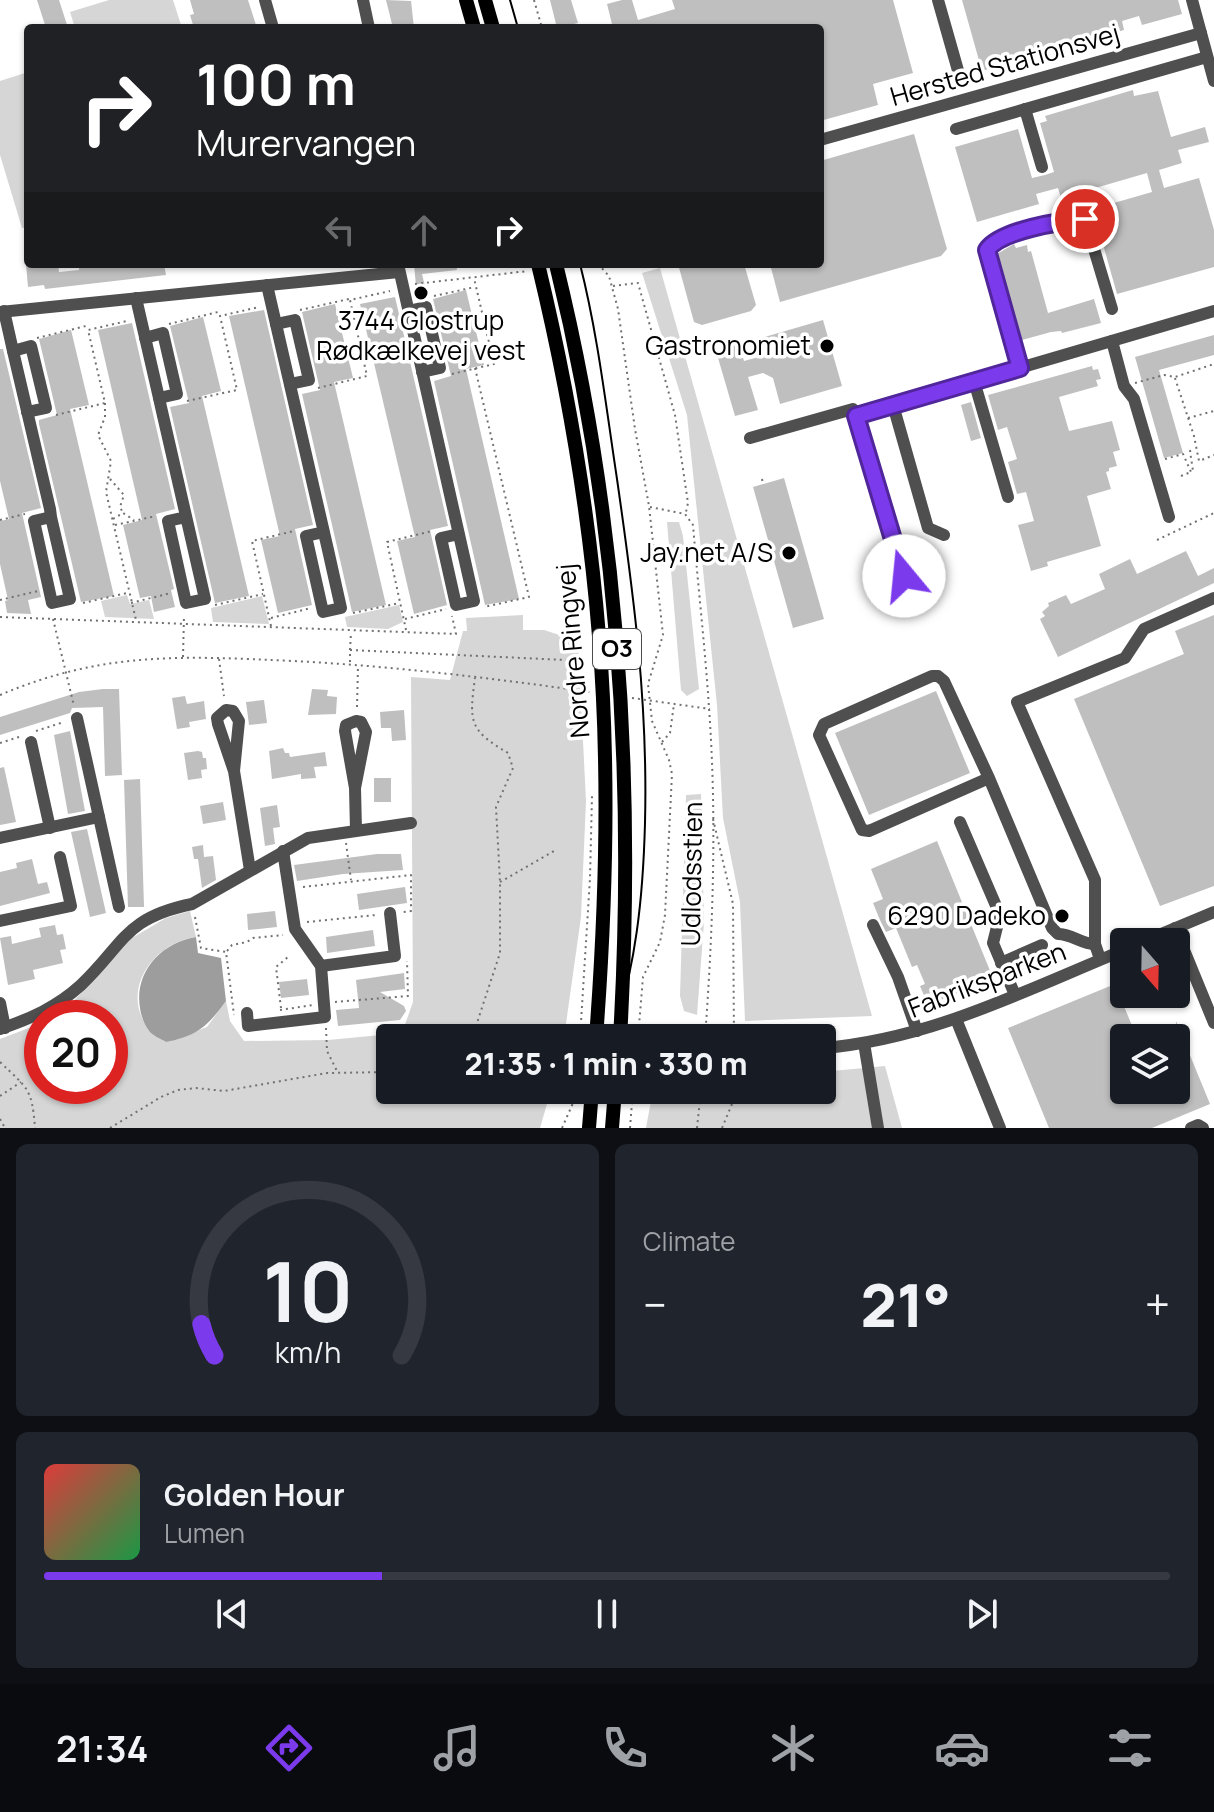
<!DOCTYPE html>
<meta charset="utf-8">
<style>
body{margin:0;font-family:Manrope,sans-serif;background:#20242c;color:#f1f3f6;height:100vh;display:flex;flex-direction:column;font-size:30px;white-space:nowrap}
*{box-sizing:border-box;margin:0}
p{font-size:26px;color:#9ea1a6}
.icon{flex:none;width:44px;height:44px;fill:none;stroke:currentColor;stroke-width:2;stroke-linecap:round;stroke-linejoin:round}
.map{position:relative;height:1128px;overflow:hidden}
.drawer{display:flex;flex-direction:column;gap:16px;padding:16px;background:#0d0f14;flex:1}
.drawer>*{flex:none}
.hud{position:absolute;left:24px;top:24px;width:800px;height:244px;border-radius:8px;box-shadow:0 2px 6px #0004;background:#202124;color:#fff;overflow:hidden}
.needle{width:52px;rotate:160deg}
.tools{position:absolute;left:1110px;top:928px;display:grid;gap:16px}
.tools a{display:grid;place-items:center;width:80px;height:80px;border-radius:8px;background:#171b24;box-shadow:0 2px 6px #0004;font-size:40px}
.speed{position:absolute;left:24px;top:1000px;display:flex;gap:16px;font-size:40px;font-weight:700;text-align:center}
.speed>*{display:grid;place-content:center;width:104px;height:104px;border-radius:50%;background:#171b24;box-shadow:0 2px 6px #0004;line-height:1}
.speed .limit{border:12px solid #d22;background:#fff;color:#111}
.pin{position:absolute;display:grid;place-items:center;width:68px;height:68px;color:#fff;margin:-34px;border:4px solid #fff;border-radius:50%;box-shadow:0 2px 8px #0007}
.me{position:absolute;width:88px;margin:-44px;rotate:343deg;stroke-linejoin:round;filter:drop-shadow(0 0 6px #0008)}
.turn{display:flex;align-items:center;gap:28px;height:168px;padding:0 40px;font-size:36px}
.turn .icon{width:104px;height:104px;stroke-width:2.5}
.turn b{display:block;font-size:56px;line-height:68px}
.lanes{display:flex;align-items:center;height:76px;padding:0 40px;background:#0003;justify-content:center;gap:40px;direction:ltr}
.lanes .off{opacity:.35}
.big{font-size:60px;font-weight:800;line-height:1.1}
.drawer .tile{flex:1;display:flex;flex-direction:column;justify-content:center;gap:12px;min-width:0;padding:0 28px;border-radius:12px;background:#20242c}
.drawer .dial{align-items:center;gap:0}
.dial svg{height:208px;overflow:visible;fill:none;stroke:#363941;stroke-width:7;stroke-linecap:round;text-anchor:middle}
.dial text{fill:#f1f3f6;stroke:none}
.song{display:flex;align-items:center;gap:24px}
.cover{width:96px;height:96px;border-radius:12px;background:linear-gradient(135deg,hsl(0 70% 55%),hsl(140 70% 35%))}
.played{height:8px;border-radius:4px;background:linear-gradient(90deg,#7c3aed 30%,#363941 30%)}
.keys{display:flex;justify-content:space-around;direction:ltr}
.heat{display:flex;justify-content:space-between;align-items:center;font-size:44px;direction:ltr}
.drawer .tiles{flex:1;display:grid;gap:16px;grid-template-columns:1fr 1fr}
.tile:last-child{grid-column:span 2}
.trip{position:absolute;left:376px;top:1024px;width:460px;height:80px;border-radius:8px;background:#171b24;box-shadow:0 2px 6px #0004;font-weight:800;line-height:80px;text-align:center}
.menu{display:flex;height:128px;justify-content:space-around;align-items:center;background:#090b0e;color:#9ea1a6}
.menu .icon{width:56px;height:56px}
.menu .current{color:#7c3aed}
.menu b{font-size:36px;color:#f1f3f6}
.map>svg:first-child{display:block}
.green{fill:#d6d6d6}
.water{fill:#9d9d9d}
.building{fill:#bfbfbf}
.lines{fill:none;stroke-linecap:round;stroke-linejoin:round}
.path{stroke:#717171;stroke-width:2;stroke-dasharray:2 4;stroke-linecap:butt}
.minor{stroke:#4f4f4f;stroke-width:12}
.major{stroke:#000;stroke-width:14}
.tram{stroke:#000;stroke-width:2}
.route-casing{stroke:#51269a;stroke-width:20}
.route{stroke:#7c3aed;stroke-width:14}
.poi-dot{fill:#000;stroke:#fff;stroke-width:3}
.labels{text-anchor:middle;stroke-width:7;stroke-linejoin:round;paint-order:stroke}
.shield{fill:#fff;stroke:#4c4c4c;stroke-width:2}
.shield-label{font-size:24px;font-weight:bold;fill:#000}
.street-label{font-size:26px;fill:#000;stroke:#fff}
.poi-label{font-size:26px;fill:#000;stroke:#fff;text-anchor:end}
</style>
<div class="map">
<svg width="1214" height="1128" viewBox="0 0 1214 1128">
<rect width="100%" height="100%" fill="#fff"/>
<g class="green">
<polygon points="109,0 173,0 182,28 75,28 70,12"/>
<polygon points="28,72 28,227 22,228 0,155 0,81"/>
<polygon points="660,268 872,1016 745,1021 740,902 723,818 717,705 687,415 642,273"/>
<polygon points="667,522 679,522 683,536 699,689 687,696 681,690"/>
<polygon points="127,595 130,604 149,600 154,619 105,617 101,601"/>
<polygon points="262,596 269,624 213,622 211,608"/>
<polygon points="399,605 403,622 388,629 347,627 345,617"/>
<path d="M 523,615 L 523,630 L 544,630 L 578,641 L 586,801 L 581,917 L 564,1038 L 390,1038 L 390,1090 L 551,1090 L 540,1128 L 0,1128 L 0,1039 L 42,1023 L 42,1086 L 110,1086 L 110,1018 L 49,1018 L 74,1001 L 127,941 L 166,918 L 190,911 L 196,937 C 142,945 112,1011 166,1042 L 207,1027 L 226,1001 L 230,1021 L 244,1041 L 328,1040 L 402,1033 L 413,1002 L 411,677 L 450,680 L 463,631 L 467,631 L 466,618 Z"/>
<polygon points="701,794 704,922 697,1015 684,1011 680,996 686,795"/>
<polygon points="885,1066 902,1128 646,1128 653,1090 822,1090 822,1072"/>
</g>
<path class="water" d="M 196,937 L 198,953 L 221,958 L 226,1001 C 208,1026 197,1036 166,1042 C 161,1039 154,1036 150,1032 C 145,1026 141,1016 140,1008 C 134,973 160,943 196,937 Z"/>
<g class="building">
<polygon points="37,0 59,0 68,28 46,28"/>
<polygon points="190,0 248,0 257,28 194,28 190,15 194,14"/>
<polygon points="386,0 411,1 414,28 393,28"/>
<polygon points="550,0 571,0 578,23 574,24 576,28 557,28"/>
<polygon points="622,0 632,0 638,20 675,9 672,0 893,0 913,73 873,84 878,105 820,121 820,28 613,28 607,4"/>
<polygon points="962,0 1178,0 1182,14 1142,25 1139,16 1122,21 1124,30 982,71"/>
<polygon points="1133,90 1134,96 1158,91 1171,137 1205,127 1209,142 1178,150 1182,163 1159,170 1164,188 1199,178 1214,230 1214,267 1117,294 1093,209 1152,192 1147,173 1061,198 1058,188 1036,194 1039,204 977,222 955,147 1018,129 1032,178 1045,175 1054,172 1040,123 1047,121 1045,116"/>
<polygon points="914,134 947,249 941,256 780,302 770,264 820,264 820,161"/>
<polygon points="1014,244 1016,248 1027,245 1028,252 1031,251 1048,313 1094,299 1101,323 1062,333 1061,331 1051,332 1022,340 997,254"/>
<polygon points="26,264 58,264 59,272 79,270 79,264 164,264 166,275 45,289 44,285 28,287"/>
<polygon points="414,264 456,264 457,270 422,274 427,295 417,297"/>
<polygon points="678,264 744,264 756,305 751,311 702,325 694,322"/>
<polygon points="466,290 484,365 466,369 519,599 485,605 434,381 451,376 433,299"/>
<polygon points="395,297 448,526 430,530 447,605 414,614 397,541 415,537 360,304"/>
<polygon points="335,304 353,378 334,382 386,605 352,612 302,394 320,390 302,312"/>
<polygon points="264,310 313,525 295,529 312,605 278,613 261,540 280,536 229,316"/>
<polygon points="203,317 221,391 202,396 249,596 215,603 170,407 189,403 170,326"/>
<polygon points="823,320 842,386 780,404 773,378 763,373 748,377 758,410 735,416 716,351 739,344 744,361 766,355 761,338"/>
<polygon points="132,323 175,509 156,514 174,589 171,590 175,607 154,612 151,596 140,598 123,525 142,520 98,330"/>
<polygon points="71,330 89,405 70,409 114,596 81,602 39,424 39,420 57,415 39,339"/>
<polygon points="1214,335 1214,355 1159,370 1183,453 1164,458 1135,357"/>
<polygon points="0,349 3,349 41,508 22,513 41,597 28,600 31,614 7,613 5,601 8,600 0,564 0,521 9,519 0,481"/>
<polygon points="1092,366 1093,370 1098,369 1101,379 1096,380 1098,386 1059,397 1069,431 1112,421 1120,450 1113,452 1117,466 1109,468 1109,471 1106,472 1111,489 1087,496 1101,546 1047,562 1048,566 1031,571 1018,525 1034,521 1026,492 1017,494 1008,462 1017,459 1007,427 998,430 988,395"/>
<polygon points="971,402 981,438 971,441 961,405"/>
<polygon points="784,478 824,619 793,628 753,487"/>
<polygon points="1186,551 1198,576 1214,568 1214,583 1058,657 1040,619 1045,616 1042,612 1049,606 1048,603 1066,595 1071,604 1105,589 1099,574 1130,559 1137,574"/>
<polygon points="1214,615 1214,886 1160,906 1074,699 1184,654 1175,631"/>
<polygon points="103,689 119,689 122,775 105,776 103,707 72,708 70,713 0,735 0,717 79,692"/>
<polygon points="312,689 328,690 327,696 337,697 336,714 308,715"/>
<polygon points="936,691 970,773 869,815 835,733"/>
<polygon points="185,696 187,704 204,701 206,719 189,722 190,727 177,729 172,698"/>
<polygon points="264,700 267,723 249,725 246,702"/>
<polygon points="404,710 406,740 392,741 391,728 381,728 380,712"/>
<polygon points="70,731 85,811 68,814 54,735"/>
<polygon points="283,748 285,753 289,753 290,757 325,752 327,766 314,767 316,778 301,779 301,774 272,779 269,751"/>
<polygon points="198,751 202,752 203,758 206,758 207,769 201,770 202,778 188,780 184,753"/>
<polygon points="4,767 16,822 0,825 0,768"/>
<rect x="374" y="778" width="17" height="24"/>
<polygon points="140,779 144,907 128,907 124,780"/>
<polygon points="223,802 226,820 203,824 200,806"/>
<polygon points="277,805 280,827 273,828 275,844 265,846 260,808"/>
<polygon points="87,829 106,913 90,917 71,832"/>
<polygon points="937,841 993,978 972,987 975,993 965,997 963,991 928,1005 920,986 925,984 917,965 912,967 896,928 886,932 880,920 873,903 883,899 871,869"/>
<polygon points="203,845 204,857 213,856 216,880 202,888 198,859 194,859 192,847"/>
<polygon points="377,854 401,854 403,870 343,874 297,881 294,865"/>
<polygon points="32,859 38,884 47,882 50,893 0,906 0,872 17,868 16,863"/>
<polygon points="405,887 407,903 359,910 357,894"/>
<polygon points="275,911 277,927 248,930 247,914"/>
<polygon points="55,925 57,935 63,934 66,949 60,950 63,963 33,970 35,979 8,985 0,938 11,936 12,944 41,937 39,928"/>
<polygon points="373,930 375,946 327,953 326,937"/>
<polygon points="404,973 405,989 380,992 404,1006 406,1011 400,1020 338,1026 336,1010 359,1008 356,980"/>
<polygon points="307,979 309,995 281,998 279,982"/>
<polygon points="1115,984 1137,1038 1124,1038 1124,1090 1176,1090 1176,1038 1155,1038 1176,1029 1176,1021 1210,1104 1152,1128 1049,1128 1008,1028"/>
</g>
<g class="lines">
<g class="path">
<polyline points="534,0 542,28"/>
<polyline points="598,264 609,276 618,309 635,429 649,506 663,635 648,684 652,721 669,760 672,774 665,915 660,942 643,977 638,1038"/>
<polyline points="415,284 528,271"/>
<polyline points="613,286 638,283 675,415 688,503 686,512"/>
<polyline points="434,296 475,287"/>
<polyline points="300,310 349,299"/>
<polyline points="169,324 218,312 220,315"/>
<polyline points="37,338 86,326 88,329"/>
<polyline points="475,368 529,597 484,607"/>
<polyline points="452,374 494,364 474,278"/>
<polyline points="1175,378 1194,436 1199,461 1214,455"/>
<polyline points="1135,383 1164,375 1175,377 1214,364"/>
<polyline points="318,388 367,376 350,300 390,291"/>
<polyline points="187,401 237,390 220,316 259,307"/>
<polyline points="105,403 105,417 98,435 111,461 106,492 136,620"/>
<polyline points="56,415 105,403 88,330 127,321"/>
<polyline points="1188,418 1214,411"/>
<polyline points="1165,459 1183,454 1191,472 1193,471 1190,451 1194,450"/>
<polyline points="1181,476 1191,472"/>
<polyline points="110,479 124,495 120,507 123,513"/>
<polyline points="762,479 763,484"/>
<path d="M 650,507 L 685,514 L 693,525 C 698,586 705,647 709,708 C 717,817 713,929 705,1038"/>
<polyline points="113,519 123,513 134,520"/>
<polyline points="0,520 25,514"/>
<polyline points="115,525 156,516"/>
<polyline points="1157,540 1214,513"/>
<polyline points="0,600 38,591"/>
<polyline points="83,603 127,593"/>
<polyline points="131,603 171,593"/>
<polyline points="215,605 263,594"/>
<polyline points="353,613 400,603"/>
<polyline points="0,617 456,634 452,616"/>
<polyline points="271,618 311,608"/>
<polyline points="53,619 74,706"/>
<polyline points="405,619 446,609"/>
<polyline points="271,626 252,541 294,531"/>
<polyline points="406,630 387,542 432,531"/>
<polyline points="350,650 351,632"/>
<polyline points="183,657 184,615"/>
<polyline points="219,659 224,696"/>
<polyline points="350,662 350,650 587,661"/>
<path d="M 0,695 C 104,651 183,656 293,661 C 392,666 491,678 590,692"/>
<polyline points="632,698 710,709"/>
<polyline points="357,707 358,666"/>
<polyline points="36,731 64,722"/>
<polyline points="662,742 670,733 674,704"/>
<polyline points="0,743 22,736"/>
<polyline points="713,819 733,904 734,1038"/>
<polyline points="346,843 351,880"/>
<polyline points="500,882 554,851"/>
<polyline points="303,887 411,875 411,911 403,912"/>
<polyline points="195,917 201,948 226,952 234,1015"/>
<polyline points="307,922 376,915"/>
<polyline points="227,951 232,945 247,942 253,938 283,935"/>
<polyline points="335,1002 408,996 407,961"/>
<polyline points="281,1008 276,967 288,957"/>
<polyline points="280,1010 313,1005"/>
<polyline points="326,1028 327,1051 337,1071"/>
<path d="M 472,1038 L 500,953 L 500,882 L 496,807 L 513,768 L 508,753 C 469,730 469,722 475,678"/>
<polyline points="580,1038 590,878 592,796"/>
<path d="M 0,1062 C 28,1089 32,1088 35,1128"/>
<polyline points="522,1090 532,1090"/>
<polyline points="0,1096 21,1082"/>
<polyline points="0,1119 5,1128"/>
<polyline points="110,1128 161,1097 178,1090 196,1088 224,1091 327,1073 390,1072"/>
<polyline points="562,1128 573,1103 574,1090"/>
<polyline points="630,1128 633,1090"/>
<polyline points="697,1128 701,1090"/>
<polyline points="722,1128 732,1104 732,1090"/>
</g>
<g class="minor">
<polyline points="265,0 273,28"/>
<polyline points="363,0 369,28"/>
<polyline points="938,0 959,74"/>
<polyline points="1192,0 1214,81"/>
<polyline points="1025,109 1042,167"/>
<polyline points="956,129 1207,57"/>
<polyline points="820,140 1201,33"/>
<polyline points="398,264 474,601 456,605 441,538 459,534"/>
<path d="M 267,285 C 292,392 317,500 341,608 L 323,612 L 306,536 L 324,532"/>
<polyline points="136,298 159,398 161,407 205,599 186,603 168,521 186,517"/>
<path d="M 4,311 C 7,324 10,337 13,351 L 50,509 L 51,517 L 70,599 L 52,603 L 34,521 L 51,517"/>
<polyline points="408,311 426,307 440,368 422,372"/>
<polyline points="0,312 399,272"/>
<polyline points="276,324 295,320 309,380 290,384"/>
<polyline points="145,338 163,333 177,394 159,398"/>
<polyline points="1112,341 1124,386 1134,399 1169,517"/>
<polyline points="13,351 31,346 46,408 27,412"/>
<path d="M 1020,368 L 987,250 C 1001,230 1061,221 1085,219 L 1112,309"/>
<polyline points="974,381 1008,497"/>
<polyline points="893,405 928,528 944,535"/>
<polyline points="856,416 1214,311"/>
<polyline points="750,438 853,409 904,576"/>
<polyline points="77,718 119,907"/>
<polyline points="31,742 50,828"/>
<polyline points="234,771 218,724 217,718 226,710 233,711 239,721 234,771 250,870"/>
<path d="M 989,778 L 869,831 L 862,830 L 819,735 L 824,724 L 932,676 L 938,676 L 944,681 L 989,778 L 1052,928 L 1058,934 C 1072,934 1081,944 1095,944"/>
<polyline points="355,788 345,731 346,725 356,721 361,722 366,732 355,788 356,830"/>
<polyline points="960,822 1000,915 993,943 1015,995"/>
<polyline points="0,838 99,817"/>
<polyline points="0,921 71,906 60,857"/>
<polyline points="873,925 898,977 917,1031"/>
<polyline points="1175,928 1214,1023"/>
<polyline points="1142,942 1214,912"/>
<polyline points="1100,959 1095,944 1095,880 1017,702 1125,658 1144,629 1214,598"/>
<polyline points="1001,963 1042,945"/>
<polyline points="321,966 395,956 390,913"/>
<polyline points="0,1003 5,1028"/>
<polyline points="247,1013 248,1026 325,1017 321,966 295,929 283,851"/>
<polyline points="956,1019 1000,1128"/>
<path d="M 0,1029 C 30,1019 57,1007 81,985 C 125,943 124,918 192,904 L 308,838 L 411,823"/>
<polyline points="864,1043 878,1128"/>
<path d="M 822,1048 C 929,1040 1026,990 1124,950"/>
<polyline points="1191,1128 1198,1125 1203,1128"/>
</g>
<g class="major">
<polyline points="466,0 474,28"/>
<polyline points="485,0 493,28"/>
<path d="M 538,264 C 577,425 602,592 605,758 C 607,851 603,945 596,1038"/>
<path d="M 556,264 C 618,516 635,779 620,1038"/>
<polyline points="589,1128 592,1090"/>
<polyline points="612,1128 615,1090"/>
</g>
<g class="tram">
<polyline points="510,0 518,28"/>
<path d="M 580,264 C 598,335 606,407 617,479 C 634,597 648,703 645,823 C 643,899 636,965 612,1038"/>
<polyline points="583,1128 594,1090"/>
</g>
</g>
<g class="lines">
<defs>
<path id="route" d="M 904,576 L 856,416 L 1020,368 L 987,250 C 1001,230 1061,221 1085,219"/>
</defs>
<use href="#route" class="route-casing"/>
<use href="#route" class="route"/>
</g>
<g class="poi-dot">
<circle cx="421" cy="293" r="8"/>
<circle cx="827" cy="346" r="8"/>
<circle cx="789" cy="553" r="8"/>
<circle cx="1062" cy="916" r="8"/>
</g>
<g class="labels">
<rect class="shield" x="593" y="629" width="48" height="40" rx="6"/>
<g class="shield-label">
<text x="617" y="657">O3</text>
</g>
<g class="street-label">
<text transform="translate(1005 65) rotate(-16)" y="9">Hersted Stationsvej</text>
<text transform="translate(573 651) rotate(-95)" y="9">Nordre Ringvej</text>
<text transform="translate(692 874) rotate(-89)" y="9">Udlodsstien</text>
<text transform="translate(987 980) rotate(-21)" y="9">Fabriksparken</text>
</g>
<g class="poi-label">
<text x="421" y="330" text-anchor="middle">3744 Glostrup<tspan x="421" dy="30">Rødkælkevej vest</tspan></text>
<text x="811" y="355">Gastronomiet</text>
<text x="773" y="562">Jay.net A/S</text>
<text x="1046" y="925">6290 Dadeko</text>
</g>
</g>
</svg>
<div class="tools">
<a><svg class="needle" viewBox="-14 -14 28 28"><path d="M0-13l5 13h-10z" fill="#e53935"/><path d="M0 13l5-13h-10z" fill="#9ea1a6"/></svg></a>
<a><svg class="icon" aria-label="layers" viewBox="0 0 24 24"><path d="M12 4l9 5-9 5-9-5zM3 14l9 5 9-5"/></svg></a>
</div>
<div class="speed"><div class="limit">20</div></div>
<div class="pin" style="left:1085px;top:219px;background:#d93025"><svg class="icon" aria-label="arrive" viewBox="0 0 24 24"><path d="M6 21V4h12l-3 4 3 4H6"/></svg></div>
<svg class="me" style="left:904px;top:576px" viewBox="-20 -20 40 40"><circle r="19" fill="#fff"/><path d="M0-13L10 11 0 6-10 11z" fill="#7c3aed"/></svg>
<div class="trip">21:35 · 1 min · 330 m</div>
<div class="hud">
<div class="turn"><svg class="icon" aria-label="right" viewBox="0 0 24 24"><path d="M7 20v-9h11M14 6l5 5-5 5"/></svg><div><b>100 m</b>Murervangen</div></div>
<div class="lanes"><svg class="icon off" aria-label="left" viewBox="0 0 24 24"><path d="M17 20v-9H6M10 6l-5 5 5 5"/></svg><svg class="icon off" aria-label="ahead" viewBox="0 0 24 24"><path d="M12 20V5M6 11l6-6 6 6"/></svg><svg class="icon" aria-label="right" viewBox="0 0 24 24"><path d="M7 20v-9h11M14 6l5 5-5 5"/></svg></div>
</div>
</div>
<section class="drawer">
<div class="tiles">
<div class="tile dial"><svg viewBox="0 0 100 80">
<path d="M14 69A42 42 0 1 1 86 69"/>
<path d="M14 69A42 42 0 0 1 9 57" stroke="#7c3aed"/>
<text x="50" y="56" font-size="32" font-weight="700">10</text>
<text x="50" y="72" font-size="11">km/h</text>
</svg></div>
<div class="tile"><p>Climate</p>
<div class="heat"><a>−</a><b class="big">21°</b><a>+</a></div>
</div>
<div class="tile">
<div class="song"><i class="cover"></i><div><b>Golden Hour</b><p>Lumen</p></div></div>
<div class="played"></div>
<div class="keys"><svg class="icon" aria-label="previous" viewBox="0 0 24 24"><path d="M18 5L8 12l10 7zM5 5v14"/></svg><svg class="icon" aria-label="pause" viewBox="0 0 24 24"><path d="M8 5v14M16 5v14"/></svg><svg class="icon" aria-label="next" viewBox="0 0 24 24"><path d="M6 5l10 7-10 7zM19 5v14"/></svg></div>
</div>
</div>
</section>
<nav class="menu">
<b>21:34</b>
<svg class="icon current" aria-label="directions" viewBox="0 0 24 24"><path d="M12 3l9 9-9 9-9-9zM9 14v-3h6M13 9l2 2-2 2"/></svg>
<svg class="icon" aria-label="music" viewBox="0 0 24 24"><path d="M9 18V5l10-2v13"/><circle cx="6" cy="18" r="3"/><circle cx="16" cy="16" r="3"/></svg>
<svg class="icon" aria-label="phone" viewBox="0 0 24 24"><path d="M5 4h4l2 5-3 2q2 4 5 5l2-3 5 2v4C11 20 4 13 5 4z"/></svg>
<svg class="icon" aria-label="climate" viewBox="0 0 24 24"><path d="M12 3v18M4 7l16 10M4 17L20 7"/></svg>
<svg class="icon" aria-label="car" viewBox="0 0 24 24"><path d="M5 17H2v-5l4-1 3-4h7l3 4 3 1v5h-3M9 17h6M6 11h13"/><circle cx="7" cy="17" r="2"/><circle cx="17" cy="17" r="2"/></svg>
<svg class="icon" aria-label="filters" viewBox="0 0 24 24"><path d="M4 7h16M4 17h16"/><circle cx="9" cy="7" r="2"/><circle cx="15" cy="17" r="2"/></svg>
</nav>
